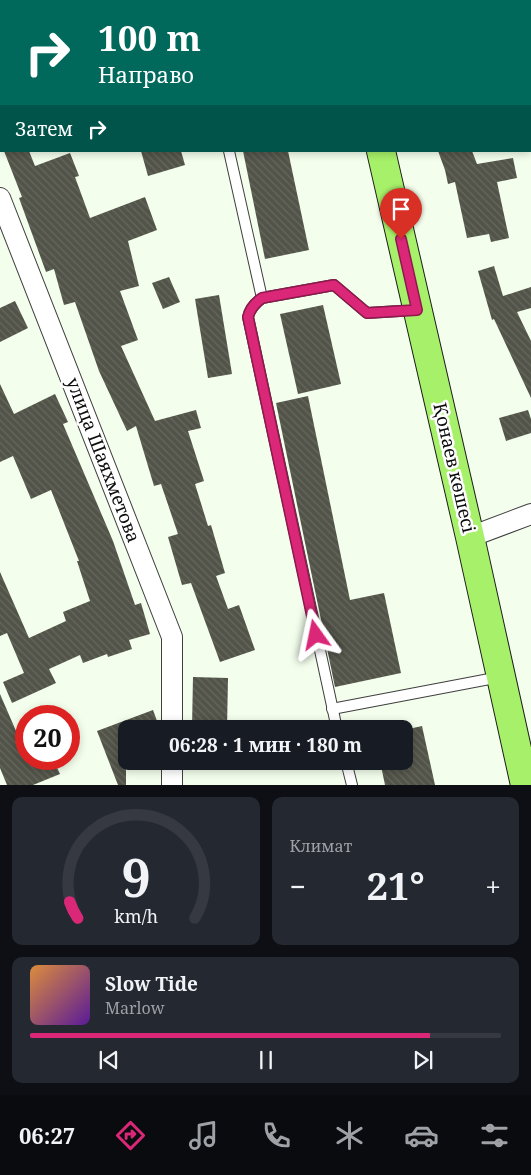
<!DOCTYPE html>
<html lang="ru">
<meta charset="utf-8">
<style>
body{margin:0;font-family:"Noto Serif",serif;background:#242831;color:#f1f3f6;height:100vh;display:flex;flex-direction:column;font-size:19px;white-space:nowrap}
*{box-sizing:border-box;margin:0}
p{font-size:16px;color:#9ea1a6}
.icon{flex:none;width:28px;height:28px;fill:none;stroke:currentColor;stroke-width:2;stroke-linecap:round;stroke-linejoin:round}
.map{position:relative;height:785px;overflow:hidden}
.sheet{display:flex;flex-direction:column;gap:12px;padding:12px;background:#0d0f14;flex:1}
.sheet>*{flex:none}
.hud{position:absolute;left:0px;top:0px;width:531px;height:152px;box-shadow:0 2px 8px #0003;background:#00695c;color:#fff;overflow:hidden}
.speed{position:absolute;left:15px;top:705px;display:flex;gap:10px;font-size:25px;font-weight:700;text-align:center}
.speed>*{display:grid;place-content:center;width:65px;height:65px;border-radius:50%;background:#171b24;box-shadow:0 2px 8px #0003;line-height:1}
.speed .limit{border:8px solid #d22;background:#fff;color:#111}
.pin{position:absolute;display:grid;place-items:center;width:42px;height:42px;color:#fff;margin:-51px -21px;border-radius:50% 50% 50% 0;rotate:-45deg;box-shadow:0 0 5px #0007}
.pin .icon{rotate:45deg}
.me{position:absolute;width:55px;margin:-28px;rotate:348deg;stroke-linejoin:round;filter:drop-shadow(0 0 4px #0008)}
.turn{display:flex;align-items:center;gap:18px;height:105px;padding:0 15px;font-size:22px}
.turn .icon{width:65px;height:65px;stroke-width:2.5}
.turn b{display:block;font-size:35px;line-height:42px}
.then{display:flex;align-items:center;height:48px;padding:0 15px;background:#0003;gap:10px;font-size:19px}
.big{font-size:38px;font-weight:700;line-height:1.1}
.sheet .widget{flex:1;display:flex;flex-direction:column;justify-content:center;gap:8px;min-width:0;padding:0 18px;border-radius:10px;background:#242831}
.sheet .dial{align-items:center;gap:0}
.dial svg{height:130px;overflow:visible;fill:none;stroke:#363941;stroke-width:7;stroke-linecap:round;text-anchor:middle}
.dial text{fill:#f1f3f6;stroke:none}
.song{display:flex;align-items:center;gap:15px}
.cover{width:60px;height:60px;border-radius:8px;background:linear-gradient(135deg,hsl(30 70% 55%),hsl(270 70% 35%))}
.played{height:5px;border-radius:2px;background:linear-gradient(90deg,#db2777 85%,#363941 85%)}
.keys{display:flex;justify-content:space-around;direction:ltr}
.heat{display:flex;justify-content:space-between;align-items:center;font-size:28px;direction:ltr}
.sheet .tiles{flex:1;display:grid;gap:12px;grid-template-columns:1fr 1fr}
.widget:last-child{grid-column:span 2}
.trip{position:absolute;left:118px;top:720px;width:295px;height:50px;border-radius:10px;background:#171b24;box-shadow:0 2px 8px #0003;font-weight:700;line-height:50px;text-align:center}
.tab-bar{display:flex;height:80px;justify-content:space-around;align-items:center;background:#090b0e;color:#9ea1a6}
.tab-bar .icon{width:35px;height:35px}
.tab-bar .active{color:#db2777}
.tab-bar b{font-size:22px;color:#f1f3f6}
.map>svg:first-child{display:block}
.building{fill:url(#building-back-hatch)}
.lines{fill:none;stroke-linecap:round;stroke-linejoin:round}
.lane-casing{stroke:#3f3f3f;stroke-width:12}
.street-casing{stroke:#3f3f3f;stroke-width:22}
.secondary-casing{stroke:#2e2e2e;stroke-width:30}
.primary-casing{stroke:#1d1d1d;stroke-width:30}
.lane{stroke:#fff;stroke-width:10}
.street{stroke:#fff;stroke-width:20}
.secondary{stroke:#c5faab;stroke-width:28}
.primary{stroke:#a7f069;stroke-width:28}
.route-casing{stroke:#8e194d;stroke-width:12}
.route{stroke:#db2777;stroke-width:9}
.labels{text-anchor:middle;stroke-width:5;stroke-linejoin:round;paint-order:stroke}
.street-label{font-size:18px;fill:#0c0c0c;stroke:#fff}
</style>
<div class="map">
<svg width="531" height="785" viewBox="0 0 531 785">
<defs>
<pattern id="building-back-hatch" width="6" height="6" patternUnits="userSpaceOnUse" patternTransform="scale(1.25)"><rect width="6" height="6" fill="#525449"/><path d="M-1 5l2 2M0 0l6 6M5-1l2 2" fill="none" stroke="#66685f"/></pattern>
</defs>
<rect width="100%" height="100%" fill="#f3feec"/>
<g class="building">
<polygon points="4,151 29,151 35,166 70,153 79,176 75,177 90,218 145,197 157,230 128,241 139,286 120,291 138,340 121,346 155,421 196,410 201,428 188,431 204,481 195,484 208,526 211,525 225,573 216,576 228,609 239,605 255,650 220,662 191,583 182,585 168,537 178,534 161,484 154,486 136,426 127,431 99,371 75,302 64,305 54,269 46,272 19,198 22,197"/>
<polygon points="141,151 181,151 185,165 148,176"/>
<polygon points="243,151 288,151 309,250 265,259"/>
<polygon points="438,151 472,151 477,164 513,158 517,178 497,182 509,238 491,242 489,234 467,238 455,182 448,184 445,170"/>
<polygon points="494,266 503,296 531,287 531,308 517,312 531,341 531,398 494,319 492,320 478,271"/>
<polygon points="169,277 180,302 163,309 152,283"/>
<polygon points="219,295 232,374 208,378 195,299"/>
<polygon points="15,301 28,328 0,342 0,308"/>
<polygon points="323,305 341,384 298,394 280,314"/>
<polygon points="0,384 14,414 55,394 68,422 63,424 113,541 135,605 141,603 150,634 129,640 132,649 108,657 107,654 83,663 80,655 49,669 56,683 12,703 3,682 24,673 7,633 0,636 0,572 29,638 66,621 63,612 90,601 77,561 79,561 51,490 31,499 13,456 0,462"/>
<polygon points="308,396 350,600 384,593 401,673 335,687 276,403"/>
<polygon points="528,410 531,419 531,433 506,441 499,418"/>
<polygon points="193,677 228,678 227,728 192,727"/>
<polygon points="0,694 26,754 26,759 53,759 60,774 33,785 7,785 0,768"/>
<polygon points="153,710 160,729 126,729 126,785 118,785 97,731"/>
<polygon points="422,726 435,785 385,785 380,761 404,761 404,730"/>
</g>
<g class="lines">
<defs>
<g id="lane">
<polyline points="195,0 195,1"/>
<polyline points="229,151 262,298"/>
<polyline points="332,709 500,677"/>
<path d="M 337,729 L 248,317 C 250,308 255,303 262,298 L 334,285 L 367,313 L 415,310"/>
<polyline points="346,761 352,785"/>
</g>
<g id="street">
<polyline points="0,198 172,637 172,729"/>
<polyline points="470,537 531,514"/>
<polyline points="172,761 172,785"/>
</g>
<g id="secondary">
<polyline points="101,1 103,0"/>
<polyline points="0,48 1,47"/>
</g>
<g id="primary">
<polyline points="347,0 347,1"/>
<polyline points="381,151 470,537 525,785"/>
</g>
</defs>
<use href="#lane" class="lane-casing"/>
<use href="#street" class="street-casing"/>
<use href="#secondary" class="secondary-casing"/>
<use href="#primary" class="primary-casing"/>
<use href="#lane" class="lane"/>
<use href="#street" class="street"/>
<use href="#secondary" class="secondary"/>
<use href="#primary" class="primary"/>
</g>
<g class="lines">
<defs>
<path id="route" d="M 316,635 L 248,317 C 250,308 255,303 262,298 L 334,285 L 367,313 L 417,310 L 401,239"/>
</defs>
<use href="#route" class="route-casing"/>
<use href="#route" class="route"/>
</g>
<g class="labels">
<g class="street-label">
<text transform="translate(103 460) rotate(69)" y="6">улица Шаяхметова</text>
<text transform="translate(454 468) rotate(77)" y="6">Қонаев көшесі</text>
</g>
</g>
</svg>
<div class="speed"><div class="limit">20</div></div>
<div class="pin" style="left:401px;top:239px;background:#d93025"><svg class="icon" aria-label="arrive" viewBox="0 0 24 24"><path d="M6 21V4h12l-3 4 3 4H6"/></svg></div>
<svg class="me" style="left:316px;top:635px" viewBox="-20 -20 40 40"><path d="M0-17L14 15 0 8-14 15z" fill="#db2777" stroke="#fff" stroke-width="4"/></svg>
<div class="trip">06:28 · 1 мин · 180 m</div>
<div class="hud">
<div class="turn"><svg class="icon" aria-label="right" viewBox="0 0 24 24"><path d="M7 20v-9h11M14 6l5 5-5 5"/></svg><div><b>100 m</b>Направо</div></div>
<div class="then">Затем<svg class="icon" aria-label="right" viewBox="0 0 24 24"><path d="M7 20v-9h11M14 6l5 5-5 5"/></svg></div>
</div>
</div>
<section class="sheet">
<div class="tiles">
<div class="widget dial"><svg viewBox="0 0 100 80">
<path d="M14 69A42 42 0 1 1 86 69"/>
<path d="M14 69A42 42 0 0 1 9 59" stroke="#db2777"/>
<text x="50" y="56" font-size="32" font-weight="700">9</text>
<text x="50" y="72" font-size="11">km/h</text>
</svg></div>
<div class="widget"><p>Климат</p>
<div class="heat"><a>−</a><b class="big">21°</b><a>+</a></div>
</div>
<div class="widget">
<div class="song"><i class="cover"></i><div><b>Slow Tide</b><p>Marlow</p></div></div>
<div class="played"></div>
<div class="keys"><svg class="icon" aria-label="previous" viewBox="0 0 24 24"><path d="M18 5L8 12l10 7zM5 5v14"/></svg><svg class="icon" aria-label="pause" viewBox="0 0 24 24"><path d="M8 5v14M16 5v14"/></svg><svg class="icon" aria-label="next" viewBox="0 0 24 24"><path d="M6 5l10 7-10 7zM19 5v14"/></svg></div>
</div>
</div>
</section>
<nav class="tab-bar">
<b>06:27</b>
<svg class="icon active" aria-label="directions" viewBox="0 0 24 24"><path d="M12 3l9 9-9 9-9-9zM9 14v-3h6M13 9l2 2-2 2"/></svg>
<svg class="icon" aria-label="music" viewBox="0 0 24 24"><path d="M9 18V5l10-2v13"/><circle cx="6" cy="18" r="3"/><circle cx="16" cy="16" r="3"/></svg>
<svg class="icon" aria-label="phone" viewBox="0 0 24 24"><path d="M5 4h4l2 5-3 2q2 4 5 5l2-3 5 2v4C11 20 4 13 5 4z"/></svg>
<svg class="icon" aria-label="climate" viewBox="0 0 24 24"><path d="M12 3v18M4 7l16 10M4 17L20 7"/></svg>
<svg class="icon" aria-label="car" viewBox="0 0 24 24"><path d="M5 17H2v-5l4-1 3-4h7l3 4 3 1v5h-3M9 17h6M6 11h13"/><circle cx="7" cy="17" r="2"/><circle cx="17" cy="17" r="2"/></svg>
<svg class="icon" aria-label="filters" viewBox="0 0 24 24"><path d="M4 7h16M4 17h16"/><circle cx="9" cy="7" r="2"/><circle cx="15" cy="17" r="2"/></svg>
</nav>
